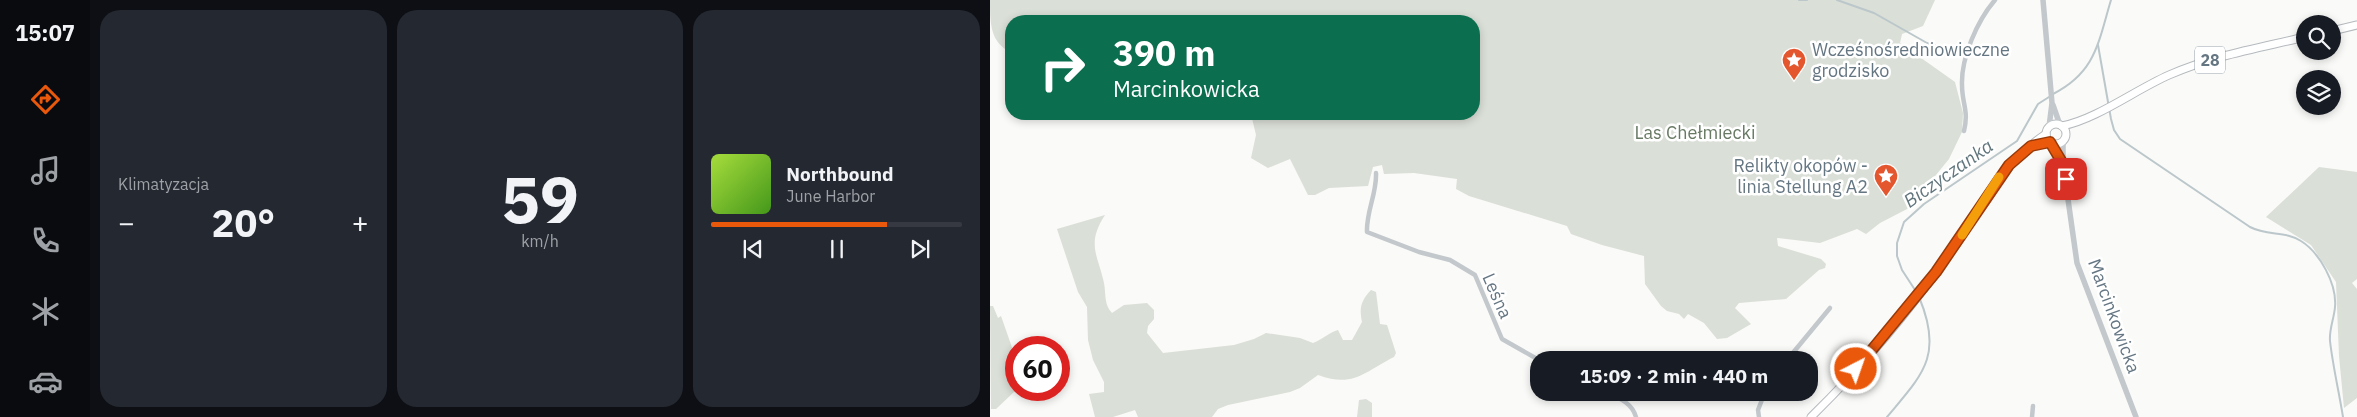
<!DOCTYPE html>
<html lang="pl">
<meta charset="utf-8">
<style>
body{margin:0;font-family:"IBM Plex Sans",sans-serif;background:#242831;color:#f1f3f6;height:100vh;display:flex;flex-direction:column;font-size:19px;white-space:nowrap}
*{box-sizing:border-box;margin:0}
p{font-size:16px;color:#9ea1a6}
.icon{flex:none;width:28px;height:28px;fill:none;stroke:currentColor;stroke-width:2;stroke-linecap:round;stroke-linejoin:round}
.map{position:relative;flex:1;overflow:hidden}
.drawer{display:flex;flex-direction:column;gap:10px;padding:10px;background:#0d0f14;width:900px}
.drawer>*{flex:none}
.banner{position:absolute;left:15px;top:15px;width:475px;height:105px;border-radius:20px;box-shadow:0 2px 8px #0003;background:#0b6e4f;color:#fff;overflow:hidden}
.fabs{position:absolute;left:1306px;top:15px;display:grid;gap:10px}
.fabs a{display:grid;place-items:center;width:45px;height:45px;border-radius:50%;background:#171b24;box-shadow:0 2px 8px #0003;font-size:25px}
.speed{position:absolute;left:15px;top:336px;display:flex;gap:10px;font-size:25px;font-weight:700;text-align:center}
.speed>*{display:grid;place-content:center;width:65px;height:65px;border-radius:50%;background:#171b24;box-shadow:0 2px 8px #0003;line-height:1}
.speed .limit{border:8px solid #d22;background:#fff;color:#111}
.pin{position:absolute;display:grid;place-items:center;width:42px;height:42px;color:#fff;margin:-21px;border-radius:10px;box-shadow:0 2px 8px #0006}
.me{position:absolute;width:55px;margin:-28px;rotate:41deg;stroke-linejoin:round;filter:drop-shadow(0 0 4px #0008)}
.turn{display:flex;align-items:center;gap:18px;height:105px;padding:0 25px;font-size:22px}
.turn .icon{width:65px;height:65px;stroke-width:2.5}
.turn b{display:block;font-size:35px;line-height:42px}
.big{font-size:38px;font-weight:800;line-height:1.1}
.drawer .tile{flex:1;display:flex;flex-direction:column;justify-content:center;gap:8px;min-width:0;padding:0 18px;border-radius:20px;background:#242831}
.drawer .dial{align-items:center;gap:0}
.dial b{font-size:65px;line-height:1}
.song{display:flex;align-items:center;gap:15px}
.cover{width:60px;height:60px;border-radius:8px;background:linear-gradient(135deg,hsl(80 70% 55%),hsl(100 70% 35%))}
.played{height:5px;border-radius:2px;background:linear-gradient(90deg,#ea580c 70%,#363941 70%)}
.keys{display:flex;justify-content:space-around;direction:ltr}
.heat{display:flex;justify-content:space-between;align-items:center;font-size:28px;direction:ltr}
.drawer .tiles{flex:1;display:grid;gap:10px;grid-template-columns:repeat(3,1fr)}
.trip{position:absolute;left:540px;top:351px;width:288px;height:50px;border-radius:20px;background:#171b24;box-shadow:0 2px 8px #0003;font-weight:800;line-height:50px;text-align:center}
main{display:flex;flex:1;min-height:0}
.dock{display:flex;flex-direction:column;width:90px;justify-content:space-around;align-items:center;background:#090b0e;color:#9ea1a6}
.dock .icon{width:35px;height:35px}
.dock .active{color:#ea580c}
.dock b{font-size:22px;color:#f1f3f6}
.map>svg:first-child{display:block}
.green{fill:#dadfd7}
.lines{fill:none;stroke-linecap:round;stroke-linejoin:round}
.stream{stroke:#bbc7cb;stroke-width:2}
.primary-casing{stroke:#b5babe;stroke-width:9}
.minor{stroke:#c3c8cc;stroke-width:4.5}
.tertiary{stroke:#c3c8cc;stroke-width:5.5}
.primary{stroke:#fff;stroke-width:7}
.route-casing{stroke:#983908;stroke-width:12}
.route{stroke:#ea580c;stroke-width:9}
.slow{stroke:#f59e0b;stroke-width:9}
.labels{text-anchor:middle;stroke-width:5;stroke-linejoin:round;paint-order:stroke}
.shield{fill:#fff;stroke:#939fa8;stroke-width:1}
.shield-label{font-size:16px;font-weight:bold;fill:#657683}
.poi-label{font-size:18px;fill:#657683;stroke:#fff;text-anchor:start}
.park-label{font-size:18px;fill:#687a64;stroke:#fff}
.street-label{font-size:18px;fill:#657683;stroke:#fff}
.water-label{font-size:19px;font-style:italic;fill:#60757c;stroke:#fff}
</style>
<main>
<nav class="dock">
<b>15:07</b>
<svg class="icon active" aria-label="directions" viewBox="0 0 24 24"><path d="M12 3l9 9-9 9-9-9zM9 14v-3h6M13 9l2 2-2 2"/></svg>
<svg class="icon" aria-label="music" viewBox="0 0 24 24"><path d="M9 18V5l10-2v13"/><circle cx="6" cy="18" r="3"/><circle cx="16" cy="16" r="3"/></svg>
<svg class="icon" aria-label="phone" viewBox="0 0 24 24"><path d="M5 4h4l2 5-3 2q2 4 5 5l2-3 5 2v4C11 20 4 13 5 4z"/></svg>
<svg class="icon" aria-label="climate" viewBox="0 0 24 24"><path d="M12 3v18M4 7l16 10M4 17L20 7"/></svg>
<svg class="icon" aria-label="car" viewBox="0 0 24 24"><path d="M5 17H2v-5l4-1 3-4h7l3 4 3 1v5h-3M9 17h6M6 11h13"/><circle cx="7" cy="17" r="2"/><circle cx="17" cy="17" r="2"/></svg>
</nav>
<section class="drawer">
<div class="tiles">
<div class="tile"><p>Klimatyzacja</p>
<div class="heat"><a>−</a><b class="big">20°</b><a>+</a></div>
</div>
<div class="tile dial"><b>59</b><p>km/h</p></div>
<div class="tile">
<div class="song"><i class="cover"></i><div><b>Northbound</b><p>June Harbor</p></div></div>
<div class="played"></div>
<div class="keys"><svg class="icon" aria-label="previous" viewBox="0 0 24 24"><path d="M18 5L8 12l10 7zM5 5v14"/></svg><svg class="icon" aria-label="pause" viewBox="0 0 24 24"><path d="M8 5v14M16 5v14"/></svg><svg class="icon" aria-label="next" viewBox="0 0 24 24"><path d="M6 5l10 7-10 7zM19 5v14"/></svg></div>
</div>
</div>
</section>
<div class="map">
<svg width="1367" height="417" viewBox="0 0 1367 417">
<rect width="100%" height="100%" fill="#fafaf8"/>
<g class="green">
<path d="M 0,0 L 945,0 L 933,26 L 912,34 L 910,43 L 965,82 L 973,113 L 972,132 L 959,159 L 919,208 L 890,223 L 876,234 L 867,229 L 830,243 L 787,238 L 788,246 L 831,259 L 836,264 L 835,268 L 829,270 L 796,299 L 749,303 L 745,308 L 761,324 L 737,338 L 727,339 L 714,323 L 698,314 L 694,319 L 689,314 L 677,311 L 671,306 L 655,284 L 654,256 L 612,245 L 581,234 L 577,226 L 479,196 L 466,189 L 467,179 L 424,173 L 394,174 L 392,165 L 383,167 L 378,186 L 339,188 L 325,195 L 318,195 L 300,159 L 278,168 L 261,158 L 266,135 L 261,114 L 484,114 L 484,21 L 21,21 L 21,52 C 0,43 0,23 0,0 Z"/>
<polygon points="1329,167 1367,172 1367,279 1362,283 1367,289 1367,398 1354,408 1349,356 1346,282 1321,245 1276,217"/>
<path d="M 115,215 C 96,244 108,255 114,283 C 116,294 114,305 122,313 L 134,305 L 157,303 L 164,310 L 164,319 L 158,326 L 157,333 L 173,353 L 244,345 L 264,339 L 276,333 L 310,338 L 323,343 C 333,339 338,333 348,330 L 353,340 L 362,340 L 372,322 C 369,307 371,301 381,290 L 386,292 L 390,324 L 397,325 L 406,353 L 404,357 C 374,372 364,388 328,375 L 310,388 L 300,392 L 238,405 L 228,409 L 222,417 L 148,417 L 145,410 L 123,417 L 105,417 L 99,394 L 114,392 L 114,382 L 103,360 L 98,340 L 97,307 L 88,292 L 67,229 Z"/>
<polygon points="0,306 3,306 8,318 11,316 25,356 25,391 6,409 1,409"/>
<polygon points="376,399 382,403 382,417 367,417 369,400"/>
</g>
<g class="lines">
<g class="stream">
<polyline points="809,0 817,0"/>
<polyline points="847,0 884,13 937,43 974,55"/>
<path d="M 1108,45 L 1121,119 L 1124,130 L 1130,139 L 1260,227 C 1277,236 1296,231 1311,241 C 1330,253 1347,284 1345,307 C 1344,319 1339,329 1340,341 C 1343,367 1349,392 1353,417"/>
<path d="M 1063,94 C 1106,72 1108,43 1121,0"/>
<polyline points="927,293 912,270 907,256 907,243 914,222 934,204 1027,141 1048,104 1059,97"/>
<path d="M 897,417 C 932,375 954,356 929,297"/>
</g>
<defs>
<g id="primary">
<polyline points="1342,31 1367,25"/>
<circle cx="1066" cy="134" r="10"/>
<path d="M 1072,126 C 1107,119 1145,90 1179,75 C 1222,56 1269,48 1315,37"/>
<path d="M 821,417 C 869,370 918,313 957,257 C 988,214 1010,164 1056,134"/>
</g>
</defs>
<use href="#primary" class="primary-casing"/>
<g class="minor">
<path d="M 974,131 C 979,110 972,104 972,85 C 971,58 987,21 1005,0"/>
<path d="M 386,173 C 387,193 376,212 377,232 L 429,252 L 460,260 L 485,275 L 512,339 L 549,360"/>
<polyline points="797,360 840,308"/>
<path d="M 616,392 C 629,398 642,403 646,417"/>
<polyline points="769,417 768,410 775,392"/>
<polyline points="1042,417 1043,406"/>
</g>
<g class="tertiary">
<polyline points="1053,0 1062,103 1059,127"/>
<polyline points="1063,105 1070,125"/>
<polyline points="1073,141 1073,164 1087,263 1146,417"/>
<polyline points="1062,143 1073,163"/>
</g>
<use href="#primary" class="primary"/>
</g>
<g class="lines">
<defs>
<polyline id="route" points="866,369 946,272 1019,165 1041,146 1060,142 1073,164 1076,179"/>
</defs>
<use href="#route" class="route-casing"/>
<use href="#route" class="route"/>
<polyline class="slow" points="972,235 1009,177"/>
</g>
<defs>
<symbol id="sight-pin" viewBox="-11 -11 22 30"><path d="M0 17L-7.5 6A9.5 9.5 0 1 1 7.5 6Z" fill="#e4572e" stroke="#fff"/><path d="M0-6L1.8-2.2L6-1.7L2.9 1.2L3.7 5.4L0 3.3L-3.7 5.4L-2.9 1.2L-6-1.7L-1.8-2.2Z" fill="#fff"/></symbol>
</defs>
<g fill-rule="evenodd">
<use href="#sight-pin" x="790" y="46" width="28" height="38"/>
<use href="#sight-pin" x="882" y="162" width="28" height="38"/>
</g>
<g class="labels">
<rect class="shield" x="1205" y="46.5" width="30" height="27" rx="4"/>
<g class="shield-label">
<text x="1220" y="66">28</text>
</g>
<g class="poi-label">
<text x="822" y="56">Wcześnośredniowieczne<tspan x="822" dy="21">grodzisko</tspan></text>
<text x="878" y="172" text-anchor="end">Relikty okopów -<tspan x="878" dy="21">linia Stellung A2</tspan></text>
</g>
<g class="park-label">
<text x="705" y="139">Las Chełmiecki</text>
</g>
<g class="street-label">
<text transform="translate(507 296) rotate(66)" y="6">Leśna</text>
<text transform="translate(1124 316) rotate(70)" y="6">Marcinkowicka</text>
</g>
<g class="water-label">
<text transform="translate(958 173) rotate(-35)" y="7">Biczyczanka</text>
</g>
</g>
</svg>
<div class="fabs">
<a><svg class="icon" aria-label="search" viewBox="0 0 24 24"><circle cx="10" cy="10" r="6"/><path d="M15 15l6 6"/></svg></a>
<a><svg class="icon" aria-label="layers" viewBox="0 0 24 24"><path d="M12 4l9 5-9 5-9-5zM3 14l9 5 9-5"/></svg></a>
</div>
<div class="speed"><div class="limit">60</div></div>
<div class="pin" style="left:1076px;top:179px;background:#d93025"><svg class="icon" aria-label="arrive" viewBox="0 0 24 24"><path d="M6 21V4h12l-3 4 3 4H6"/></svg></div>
<svg class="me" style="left:866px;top:369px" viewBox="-20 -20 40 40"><circle r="17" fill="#ea580c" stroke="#fff" stroke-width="3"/><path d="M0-11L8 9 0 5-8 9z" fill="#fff"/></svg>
<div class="trip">15:09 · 2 min · 440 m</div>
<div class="banner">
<div class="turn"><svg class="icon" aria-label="right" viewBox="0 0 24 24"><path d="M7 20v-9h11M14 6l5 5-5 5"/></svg><div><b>390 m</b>Marcinkowicka</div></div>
</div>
</div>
</main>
